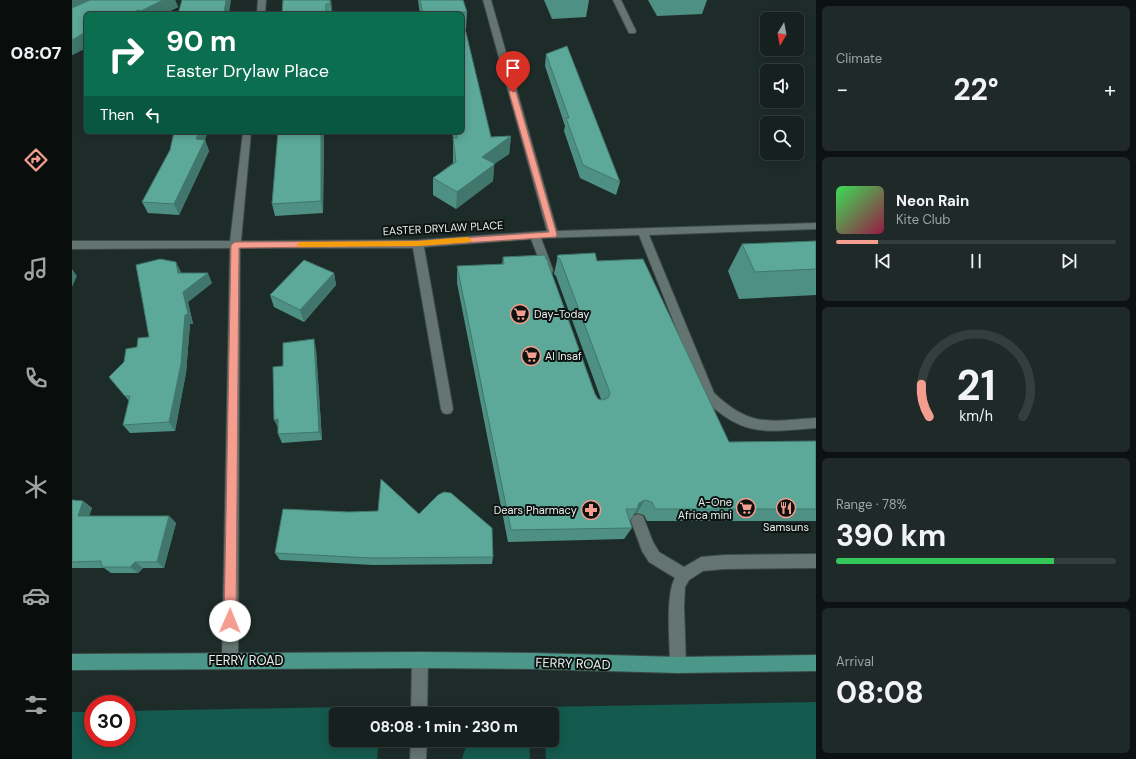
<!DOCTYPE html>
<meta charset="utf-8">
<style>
body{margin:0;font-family:"DM Sans",sans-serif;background:#1f2928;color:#f1f3f6;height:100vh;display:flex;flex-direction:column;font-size:15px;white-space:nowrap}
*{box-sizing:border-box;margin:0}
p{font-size:13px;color:#9ea3a4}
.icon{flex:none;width:22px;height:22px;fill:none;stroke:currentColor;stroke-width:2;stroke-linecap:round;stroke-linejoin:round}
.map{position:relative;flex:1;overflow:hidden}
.panel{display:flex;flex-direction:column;gap:6px;padding:6px;background:#0c1211;width:320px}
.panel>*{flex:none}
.hud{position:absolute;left:12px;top:12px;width:380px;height:122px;border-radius:6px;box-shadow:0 2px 10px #0003,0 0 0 1px #353e3d;background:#0b6e4f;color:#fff;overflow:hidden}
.needle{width:26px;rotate:190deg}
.buttons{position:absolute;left:688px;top:12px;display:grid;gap:8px}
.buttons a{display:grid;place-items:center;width:44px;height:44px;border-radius:6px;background:#16211f;box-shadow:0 2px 10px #0003,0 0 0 1px #353e3d;font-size:20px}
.speed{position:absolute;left:12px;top:695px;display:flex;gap:8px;font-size:20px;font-weight:700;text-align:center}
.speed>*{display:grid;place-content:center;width:52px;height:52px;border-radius:50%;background:#16211f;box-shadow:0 2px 10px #0003,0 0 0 1px #353e3d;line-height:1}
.speed .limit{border:6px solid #d22;background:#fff;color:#111}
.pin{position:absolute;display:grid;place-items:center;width:34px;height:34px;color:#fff;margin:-41px -17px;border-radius:50% 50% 50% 0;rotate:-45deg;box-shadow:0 0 4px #0007}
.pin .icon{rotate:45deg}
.me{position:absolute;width:44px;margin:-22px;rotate:1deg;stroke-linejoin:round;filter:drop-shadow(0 0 3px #0008)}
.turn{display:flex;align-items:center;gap:14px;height:84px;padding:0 16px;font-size:18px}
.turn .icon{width:52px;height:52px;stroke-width:2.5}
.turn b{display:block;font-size:28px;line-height:34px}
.then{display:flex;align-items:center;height:38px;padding:0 16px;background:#0003;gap:8px;font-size:15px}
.big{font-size:30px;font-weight:700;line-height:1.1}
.panel .tile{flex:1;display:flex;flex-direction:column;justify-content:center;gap:6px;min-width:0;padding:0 14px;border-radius:6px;background:#1f2928}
.panel .dial{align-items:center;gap:0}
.dial svg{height:104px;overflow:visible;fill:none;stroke:#353e3d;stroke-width:7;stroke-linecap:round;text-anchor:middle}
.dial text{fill:#f1f3f6;stroke:none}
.song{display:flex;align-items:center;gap:12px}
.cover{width:48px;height:48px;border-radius:6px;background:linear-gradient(135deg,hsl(130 70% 55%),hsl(340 70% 35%))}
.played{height:4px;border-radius:2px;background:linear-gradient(90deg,#f59d8f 15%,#353e3d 15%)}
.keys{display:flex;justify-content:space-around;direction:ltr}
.heat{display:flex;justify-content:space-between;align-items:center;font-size:22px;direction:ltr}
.charge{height:6px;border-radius:3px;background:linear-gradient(90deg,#34c759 78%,#353e3d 0)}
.trip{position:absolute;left:257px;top:707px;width:230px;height:40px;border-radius:6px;background:#16211f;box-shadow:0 2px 10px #0003,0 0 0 1px #353e3d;font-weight:700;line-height:40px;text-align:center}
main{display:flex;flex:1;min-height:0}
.tabs{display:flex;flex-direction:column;width:72px;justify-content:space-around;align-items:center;background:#090d0c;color:#9ea3a4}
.tabs .icon{width:28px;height:28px}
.tabs .selected{color:#f59d8f}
.tabs b{font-size:18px;color:#f1f3f6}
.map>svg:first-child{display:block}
.green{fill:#155a4e}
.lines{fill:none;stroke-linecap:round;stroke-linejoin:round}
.minor-casing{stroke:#3d4946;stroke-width:2}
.major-casing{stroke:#3d4946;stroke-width:2}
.minor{fill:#647470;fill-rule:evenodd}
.major{fill:#4b988a;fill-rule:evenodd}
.wall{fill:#4f9084}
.shaded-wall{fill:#40766b}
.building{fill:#5ca899;stroke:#40766b}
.route{fill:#f59d8f;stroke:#9f665d}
.slow{fill:#f59e0b}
.labels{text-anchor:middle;stroke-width:4;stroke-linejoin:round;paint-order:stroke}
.street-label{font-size:11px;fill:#e6efed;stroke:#0d1311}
.poi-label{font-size:11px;fill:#e6efed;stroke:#0d1311;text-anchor:start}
.near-street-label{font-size:13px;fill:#e6efed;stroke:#0d1311}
</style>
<main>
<nav class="tabs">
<b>08:07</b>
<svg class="icon selected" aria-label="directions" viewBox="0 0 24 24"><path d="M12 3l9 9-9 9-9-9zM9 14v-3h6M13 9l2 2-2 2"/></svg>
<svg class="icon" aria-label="music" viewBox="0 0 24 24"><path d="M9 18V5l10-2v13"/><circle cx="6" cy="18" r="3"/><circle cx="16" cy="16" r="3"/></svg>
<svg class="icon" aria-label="phone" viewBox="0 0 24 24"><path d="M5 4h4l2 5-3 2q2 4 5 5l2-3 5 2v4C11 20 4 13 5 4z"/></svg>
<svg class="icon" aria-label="climate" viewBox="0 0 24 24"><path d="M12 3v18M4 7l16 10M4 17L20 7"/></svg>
<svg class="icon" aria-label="car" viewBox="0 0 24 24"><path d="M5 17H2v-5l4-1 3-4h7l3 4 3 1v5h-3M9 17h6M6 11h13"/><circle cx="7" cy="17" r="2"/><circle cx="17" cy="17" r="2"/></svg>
<svg class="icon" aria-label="filters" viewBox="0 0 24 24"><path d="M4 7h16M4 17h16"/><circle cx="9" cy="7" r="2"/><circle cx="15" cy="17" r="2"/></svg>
</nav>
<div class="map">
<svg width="744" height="759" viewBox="0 0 744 759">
<rect width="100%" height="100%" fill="#1e2c29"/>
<g class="green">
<polygon points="744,702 744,759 474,759 473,740 480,740 480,714 470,714 470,707"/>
<polygon points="269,707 282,714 264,714 264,740 303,740 306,749 305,759 0,759 0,712 21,712 21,738 55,738 55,711"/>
<polygon points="426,709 455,709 455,714 410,714"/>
<polygon points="396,740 457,740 458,759 390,759"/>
</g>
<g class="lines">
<defs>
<g id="minor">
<polygon points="186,0 194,0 193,14 185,14"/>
<path d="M 411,0 L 419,0 L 485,231 L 744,223 L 744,229 L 577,235 L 642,393 C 679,428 697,421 744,418 L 744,428 C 694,432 671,437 633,400 L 567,235 L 469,238 L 481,270 L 480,273 L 472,273 L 471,270 L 459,239 L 352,247 L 381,409 L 379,413 L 375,414 L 371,413 L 369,409 L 341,248 L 168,248 L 166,660 L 163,665 L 158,668 L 153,665 L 150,660 L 158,248 L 0,249 L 0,241 L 158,241 L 171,132 L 179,132 L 169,241 L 346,240 L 475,231 Z"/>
<polygon points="541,0 549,0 564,31 563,33 557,33 556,31"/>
<path d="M 566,514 L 571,516 L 581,542 L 587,552 L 612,567 L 629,557 L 652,555 L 744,554 L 744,568 L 652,569 L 631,571 L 617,580 L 613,587 L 612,606 L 614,665 L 612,671 L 606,673 L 600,671 L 598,665 C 598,643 593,595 603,578 L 577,562 L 570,551 L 559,521 L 561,516 Z"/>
<polygon points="348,652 353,655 356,660 355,714 339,714 340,660 343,655"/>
<polygon points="339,740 355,740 354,759 338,759"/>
</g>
<polygon id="major" points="348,652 462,653 606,657 744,655 744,671 606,673 462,669 348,668 0,670 0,654"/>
</defs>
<use href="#minor" class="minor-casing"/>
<use href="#major" class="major-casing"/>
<use href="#minor" class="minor"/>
<use href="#major" class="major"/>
</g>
<g class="wall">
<polygon points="0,0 103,0 106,7 92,14 14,14 14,48 0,55"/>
<polygon points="211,0 259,0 260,14 210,14"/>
<polygon points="346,0 391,0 395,12 394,29 393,29 419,137 439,136 437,154 422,164 421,181 384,209 361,195 361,178 381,163 381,138 380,132 390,132 390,14 348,14"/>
<polygon points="472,0 517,0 514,17 480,19"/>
<polygon points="576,0 635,0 630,14 585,16"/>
<polygon points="474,54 548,182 544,195 508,178 492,131 493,126 473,66"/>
<polygon points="206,132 252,132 251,213 203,216 200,204"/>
<polygon points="133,140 137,151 107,215 76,213 70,202"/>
<polygon points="744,241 744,295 667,299 656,271 670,244"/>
<polygon points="486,255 525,261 657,442 744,441 744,521 575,521 572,515 565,513 562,514 558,521 560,528 552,539 436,542 385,283 385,266 430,265 431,257 476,263 523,394 526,399 529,399 484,276 482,274"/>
<polygon points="109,272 109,273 140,283 116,302 121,324 118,324 114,373 103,431 58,433 51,425 57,401 37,377 52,362 65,347 77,337"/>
<polygon points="262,273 264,285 232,322 202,307 198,295"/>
<polygon points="244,349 250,440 210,443 206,434 206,428 211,366"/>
<polygon points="0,500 11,501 20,508 17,516 97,516 104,523 92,568 71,568 66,573 39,573 32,568 0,568"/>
<polygon points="306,511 347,514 421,557 420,564 301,565 208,560 203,553 277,512"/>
</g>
<g class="shaded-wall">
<polygon points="0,0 32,0 0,15"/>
<polygon points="91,0 103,0 106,7 92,14 70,14 69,11"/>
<polygon points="154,0 159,0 157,14 152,14"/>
<polygon points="258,0 259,0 260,14 258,4"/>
<polygon points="254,4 255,14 254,14"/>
<polygon points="66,10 68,14 60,14"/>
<polygon points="14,32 14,48 0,55 0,40"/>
<polygon points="127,132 136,132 133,140 137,151 107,215 102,204 124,139"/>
<polygon points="249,132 252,132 251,213 249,201"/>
<polygon points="439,136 437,154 422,164 421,181 384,209 385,192 410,157"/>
<polygon points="104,262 109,272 111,283 106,273"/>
<polygon points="0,269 5,276 0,287"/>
<polygon points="136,273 140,283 116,302 121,324 118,324 114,373 103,431 97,422 111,292"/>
<polygon points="262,273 264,285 232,322 228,310"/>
<polygon points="242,339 244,349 250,440 247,432"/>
<polygon points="206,419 210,427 206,428 202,420"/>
<polygon points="573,500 565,513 562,514 565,509 567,503"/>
<polygon points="11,501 20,508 15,523 6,516"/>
<polygon points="97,516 104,523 92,568 85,562"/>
<polygon points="63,562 71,568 66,573 58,567"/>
</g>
<g class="building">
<polygon points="18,0 91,0 69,11 66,10 60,14 14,14 14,32 0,40 0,8"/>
<polygon points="110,0 154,0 152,14 106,14"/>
<polygon points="211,0 258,0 258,4 254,4 254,14 210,14"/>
<polygon points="348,0 391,0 395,12 389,12 390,14 351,14"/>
<polygon points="390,16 419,137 439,136 410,157 423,164 385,192 361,178 384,162 381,138 385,138 384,132 390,132"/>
<polygon points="495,46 548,182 511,165 494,118 497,118 474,54"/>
<polygon points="102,132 127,132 124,139 133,140 102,204 70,202 98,150"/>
<polygon points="206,132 249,132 249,201 200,204"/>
<polygon points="744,241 744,269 683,272 670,244"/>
<polygon points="523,253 525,261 571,259 657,442 744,441 744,509 583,509 580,502 573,500 567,503 565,509 554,509 560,528 439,530 385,266 432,264 431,257 473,255 474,259 476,260 476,263 523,394 526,399 531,400 536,398 538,393 488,259 485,257 486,255"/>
<polygon points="88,259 104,262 106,273 136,273 111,292 116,314 113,315 109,364 97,422 51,425 58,396 53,396 37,377 52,362 54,349 65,347 66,338 77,337 64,265"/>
<polygon points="232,260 262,273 228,310 198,295"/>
<polygon points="242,339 247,432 206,434 206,419 202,420 201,367 211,366 211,343"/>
<polygon points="309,479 347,514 366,495 372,492 379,493 420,528 421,557 299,558 203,553 211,509 277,512 306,511"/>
<polygon points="0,500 11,501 6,516 97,516 85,562 63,562 58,567 30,567 29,561 0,562"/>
</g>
<polygon class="route" points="438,90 444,92 485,235 484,237 346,246 167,248 164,621 162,625 158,627 154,625 152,621 159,245 163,242 346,241 477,232 437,92"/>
<polygon class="slow" points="396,237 400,240 399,242 346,246 228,247 224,245 228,242 346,241"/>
<defs>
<symbol id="supermarket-ring" viewBox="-11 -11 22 22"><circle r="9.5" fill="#0d1311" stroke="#f59d8f" stroke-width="1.5"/><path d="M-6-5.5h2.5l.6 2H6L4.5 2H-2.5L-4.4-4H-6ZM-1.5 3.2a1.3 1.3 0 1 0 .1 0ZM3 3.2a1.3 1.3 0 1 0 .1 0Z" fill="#f59d8f"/></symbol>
<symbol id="restaurant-ring" viewBox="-11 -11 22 22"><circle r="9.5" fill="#0d1311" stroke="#f59d8f" stroke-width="1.5"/><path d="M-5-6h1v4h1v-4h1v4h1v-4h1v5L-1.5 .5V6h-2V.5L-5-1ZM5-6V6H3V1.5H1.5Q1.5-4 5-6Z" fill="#f59d8f"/></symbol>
<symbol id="pharmacy-ring" viewBox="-11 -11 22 22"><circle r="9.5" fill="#0d1311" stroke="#f59d8f" stroke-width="1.5"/><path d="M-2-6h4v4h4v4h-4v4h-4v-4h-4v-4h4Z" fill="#f59d8f"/></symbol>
</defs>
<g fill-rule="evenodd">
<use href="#supermarket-ring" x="437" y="303" width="22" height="22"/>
<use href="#supermarket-ring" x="448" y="345" width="22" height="22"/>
<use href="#supermarket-ring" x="663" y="497" width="22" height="22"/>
<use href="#restaurant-ring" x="703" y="497" width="22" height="22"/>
<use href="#pharmacy-ring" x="508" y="499" width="22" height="22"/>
</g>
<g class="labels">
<g class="street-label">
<text transform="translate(371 228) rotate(-3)" y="4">EASTER DRYLAW PLACE</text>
</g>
<g class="poi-label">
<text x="462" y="318">Day-Today</text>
<text x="473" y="360">Al Insaf</text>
<text x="660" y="506" text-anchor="end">A-One<tspan x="660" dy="13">Africa mini</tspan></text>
<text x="505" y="514" text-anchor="end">Dears Pharmacy</text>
<text x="714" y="531" text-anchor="middle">Samsuns</text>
</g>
<g class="near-street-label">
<text x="174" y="665">FERRY ROAD</text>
<text transform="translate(501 663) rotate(2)" y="5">FERRY ROAD</text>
</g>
</g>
</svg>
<div class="buttons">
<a><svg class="needle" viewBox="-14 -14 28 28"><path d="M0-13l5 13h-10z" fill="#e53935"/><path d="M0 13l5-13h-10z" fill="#9ea3a4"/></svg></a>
<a><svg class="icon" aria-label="sound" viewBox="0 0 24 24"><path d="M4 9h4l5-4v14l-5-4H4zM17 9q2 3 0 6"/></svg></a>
<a><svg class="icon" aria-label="search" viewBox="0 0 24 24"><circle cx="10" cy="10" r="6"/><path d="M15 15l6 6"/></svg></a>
</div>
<div class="speed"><div class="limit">30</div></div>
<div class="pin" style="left:441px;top:92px;background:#d93025"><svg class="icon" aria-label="arrive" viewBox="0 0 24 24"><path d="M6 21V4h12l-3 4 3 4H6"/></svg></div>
<svg class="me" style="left:158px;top:621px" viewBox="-20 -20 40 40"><circle r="19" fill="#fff"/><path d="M0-13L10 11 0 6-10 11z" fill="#f59d8f"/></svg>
<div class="trip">08:08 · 1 min · 230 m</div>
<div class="hud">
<div class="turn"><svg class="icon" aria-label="right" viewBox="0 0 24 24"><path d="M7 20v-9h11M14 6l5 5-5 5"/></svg><div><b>90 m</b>Easter Drylaw Place</div></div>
<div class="then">Then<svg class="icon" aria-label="left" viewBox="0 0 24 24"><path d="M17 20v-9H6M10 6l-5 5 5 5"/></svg></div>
</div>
</div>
<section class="panel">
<div class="tile"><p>Climate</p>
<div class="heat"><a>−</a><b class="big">22°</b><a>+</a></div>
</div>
<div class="tile">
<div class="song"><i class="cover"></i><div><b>Neon Rain</b><p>Kite Club</p></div></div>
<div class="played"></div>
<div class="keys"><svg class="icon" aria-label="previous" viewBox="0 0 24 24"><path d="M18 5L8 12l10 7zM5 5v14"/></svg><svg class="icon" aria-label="pause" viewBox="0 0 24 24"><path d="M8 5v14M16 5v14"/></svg><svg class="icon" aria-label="next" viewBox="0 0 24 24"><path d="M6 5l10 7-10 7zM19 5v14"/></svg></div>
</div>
<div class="tile dial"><svg viewBox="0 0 100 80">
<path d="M14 69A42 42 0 1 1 86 69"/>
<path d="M14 69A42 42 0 0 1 8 44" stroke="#f59d8f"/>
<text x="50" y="56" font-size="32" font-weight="700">21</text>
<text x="50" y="72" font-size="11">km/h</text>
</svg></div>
<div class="tile"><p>Range · 78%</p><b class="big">390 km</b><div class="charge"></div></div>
<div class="tile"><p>Arrival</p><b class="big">08:08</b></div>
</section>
</main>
